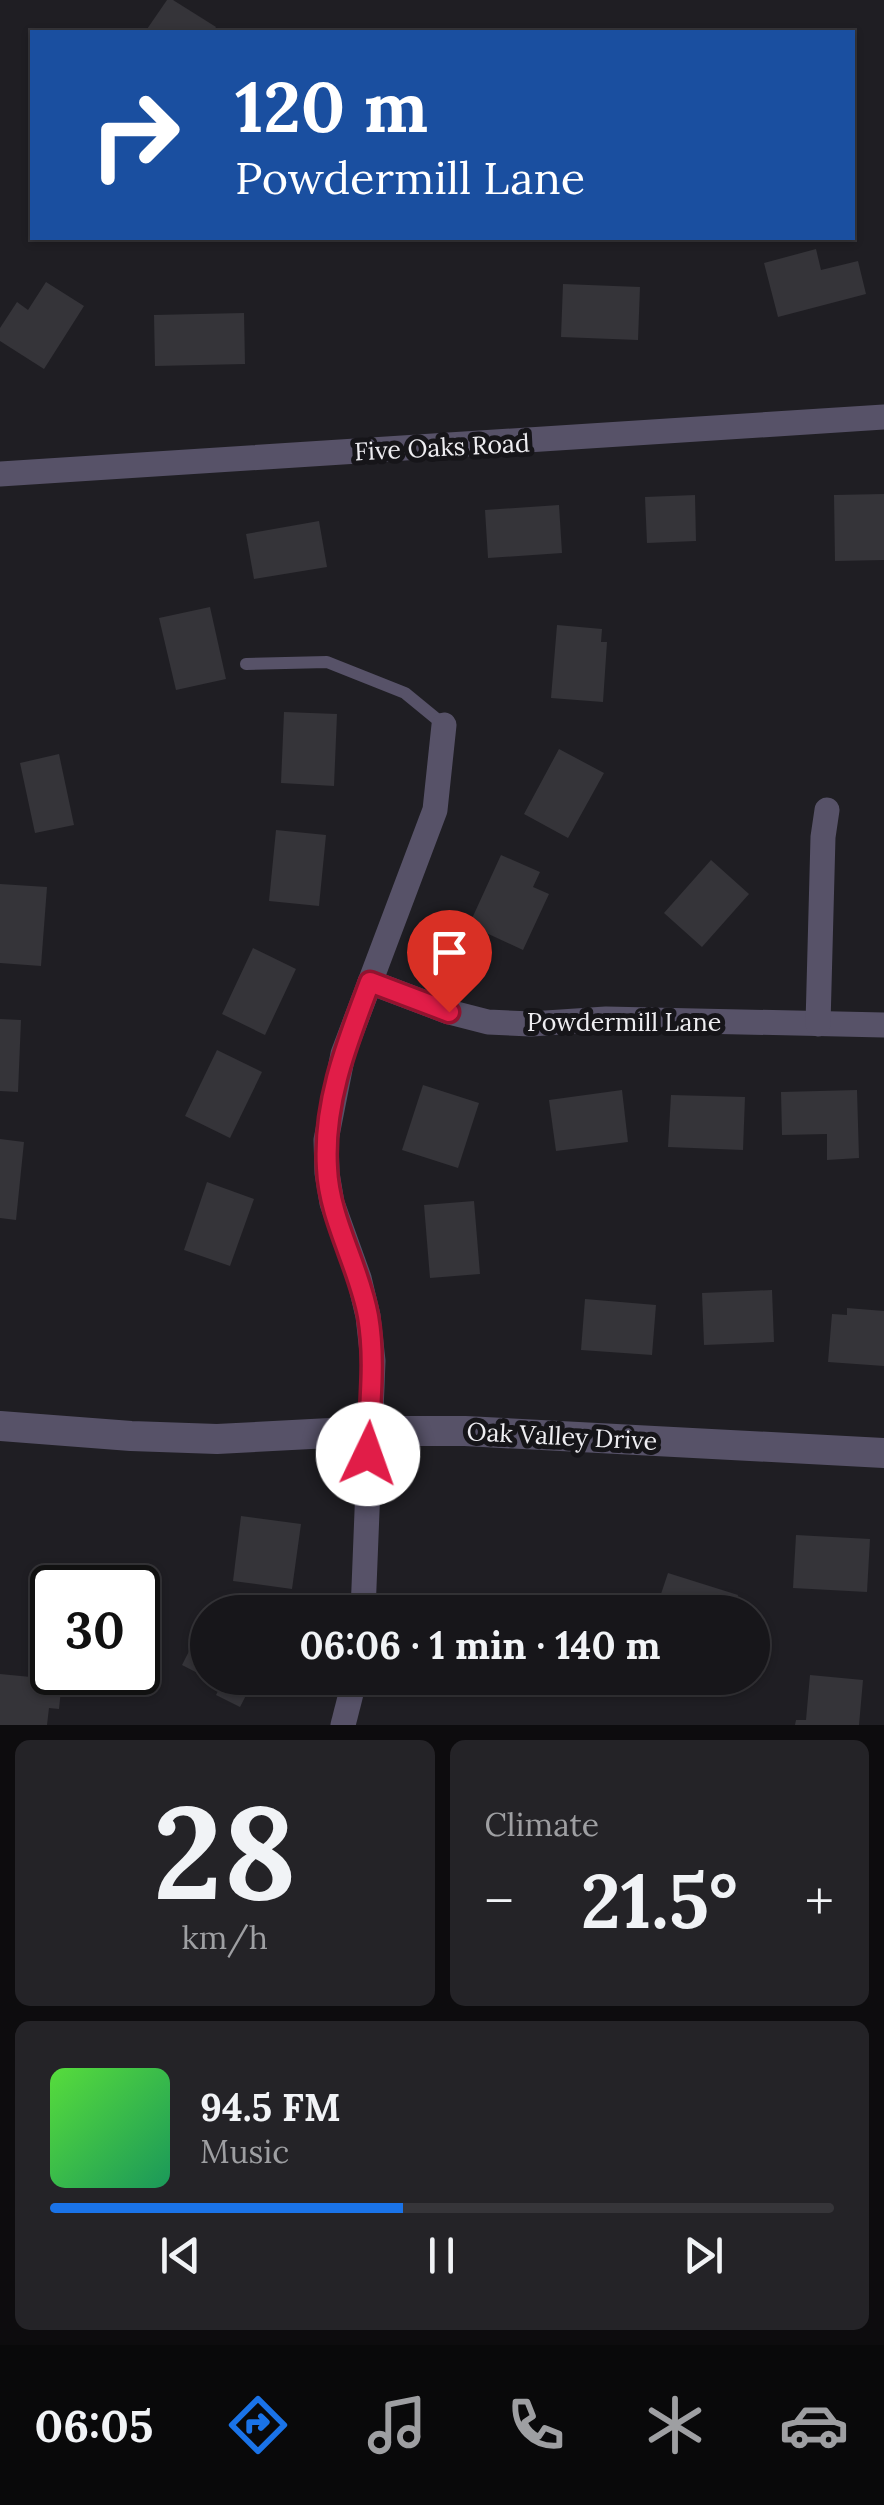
<!DOCTYPE html>
<meta charset="utf-8">
<style>
body{margin:0;font-family:Lora,serif;background:#242327;color:#f1f3f6;height:100vh;display:flex;flex-direction:column;font-size:38px;white-space:nowrap}
*{box-sizing:border-box;margin:0}
p{font-size:32px;color:#9e9fa2}
.icon{flex:none;width:55px;height:55px;fill:none;stroke:currentColor;stroke-width:2;stroke-linecap:round;stroke-linejoin:round}
.map{position:relative;height:1725px;overflow:hidden}
.sheet{display:flex;flex-direction:column;gap:15px;padding:15px;background:#0d0c0e;flex:1}
.sheet>*{flex:none}
.top-card{position:absolute;left:30px;top:30px;width:825px;height:210px;border-radius:0px;box-shadow:0 2px 8px #0004,0 0 0 2px #363539;background:#1a4fa0;color:#fff;overflow:hidden}
.speed{position:absolute;left:30px;top:1565px;display:flex;gap:20px;font-size:50px;font-weight:700;text-align:center}
.speed>*{display:grid;place-content:center;width:130px;height:130px;border-radius:50%;background:#17161a;box-shadow:0 2px 8px #0004,0 0 0 2px #363539;line-height:1}
.speed .limit{border:5px solid #111;border-radius:15px;background:#fff;color:#111}
.pin{position:absolute;display:grid;place-items:center;width:85px;height:85px;color:#fff;margin:-102px -42px;border-radius:50% 50% 50% 0;rotate:-45deg;box-shadow:0 0 10px #0007}
.pin .icon{rotate:45deg}
.me{position:absolute;width:110px;margin:-55px;rotate:3deg;stroke-linejoin:round;filter:drop-shadow(0 0 8px #0008)}
.turn{display:flex;align-items:center;gap:35px;height:210px;padding:0 40px;font-size:45px}
.turn .icon{width:130px;height:130px;stroke-width:2.5}
.turn b{display:block;font-size:70px;line-height:85px}
.big{font-size:75px;font-weight:700;line-height:1.1}
.sheet .card{flex:1;display:flex;flex-direction:column;justify-content:center;gap:15px;min-width:0;padding:0 35px;border-radius:15px;background:#242327}
.sheet .dial{align-items:center;gap:0}
.dial b{font-size:130px;line-height:1}
.song{display:flex;align-items:center;gap:30px}
.cover{width:120px;height:120px;border-radius:15px;background:linear-gradient(135deg,hsl(110 70% 55%),hsl(150 70% 35%))}
.played{height:10px;border-radius:5px;background:linear-gradient(90deg,#1a73e8 45%,#363539 45%)}
.keys{display:flex;justify-content:space-around;direction:ltr}
.heat{display:flex;justify-content:space-between;align-items:center;font-size:55px;direction:ltr}
.sheet .tiles{flex:1;display:grid;gap:15px;grid-template-columns:1fr 1fr}
.card:last-child{grid-column:span 2}
.trip{position:absolute;left:190px;top:1595px;width:580px;height:100px;border-radius:50px;background:#17161a;box-shadow:0 2px 8px #0004,0 0 0 2px #363539;font-weight:700;line-height:100px;text-align:center}
.tab-bar{display:flex;height:160px;justify-content:space-around;align-items:center;background:#09090a;color:#9e9fa2}
.tab-bar .icon{width:70px;height:70px}
.tab-bar .on{color:#1a73e8}
.tab-bar b{font-size:45px;color:#f1f3f6}
.map>svg:first-child{display:block}
.building{fill:#353439}
.lines{fill:none;stroke-linecap:round;stroke-linejoin:round}
.service{stroke:#575268;stroke-width:12}
.minor{stroke:#575268;stroke-width:25}
.tertiary{stroke:#575268;stroke-width:30}
.route-casing{stroke:#92132f;stroke-width:25}
.route{stroke:#e11d48;stroke-width:18}
.labels{text-anchor:middle;stroke-width:10;stroke-linejoin:round;paint-order:stroke}
.street-label{font-size:25px;fill:#eeedf1;stroke:#161519}
</style>
<div class="map">
<svg width="884" height="1725" viewBox="0 0 884 1725">
<rect width="100%" height="100%" fill="#1f1e23"/>
<g class="building">
<polygon points="167,0 173,0 216,27 213,32 145,32"/>
<polygon points="816,249 821,270 858,261 866,294 778,317 764,263"/>
<polygon points="46,282 84,306 44,369 0,341 0,328 17,302 28,310"/>
<polygon points="563,284 640,287 638,340 561,337"/>
<polygon points="244,313 245,364 155,366 154,315"/>
<polygon points="884,494 884,560 835,561 834,495"/>
<polygon points="695,495 696,541 647,543 645,497"/>
<polygon points="559,505 562,553 488,558 485,510"/>
<polygon points="319,521 327,567 254,579 246,534"/>
<polygon points="210,607 226,679 176,690 159,618"/>
<polygon points="557,625 602,629 601,642 607,642 603,702 551,698"/>
<polygon points="284,712 337,714 334,786 281,783"/>
<polygon points="559,749 604,773 568,838 524,814"/>
<polygon points="59,754 74,825 35,833 20,763"/>
<polygon points="276,830 326,835 319,906 269,901"/>
<polygon points="501,855 540,872 533,887 549,894 523,950 469,925"/>
<polygon points="711,860 749,894 702,947 664,913"/>
<polygon points="0,884 47,887 41,966 0,963"/>
<polygon points="253,948 296,969 265,1035 222,1014"/>
<polygon points="0,1019 21,1020 18,1092 0,1091"/>
<polygon points="217,1050 262,1072 230,1138 185,1116"/>
<polygon points="423,1085 479,1103 458,1168 402,1150"/>
<polygon points="622,1090 628,1142 556,1151 549,1100"/>
<polygon points="857,1090 859,1158 827,1160 827,1134 782,1135 781,1092"/>
<polygon points="671,1095 745,1097 743,1150 668,1147"/>
<polygon points="0,1139 24,1142 16,1220 0,1218"/>
<polygon points="207,1182 254,1199 230,1266 184,1250"/>
<polygon points="474,1201 480,1274 430,1278 424,1205"/>
<polygon points="772,1290 774,1342 704,1345 702,1293"/>
<polygon points="585,1299 656,1305 652,1355 581,1350"/>
<polygon points="847,1308 884,1311 884,1366 828,1362 832,1314 847,1315"/>
<polygon points="241,1516 301,1524 292,1589 233,1581"/>
<polygon points="796,1535 870,1539 867,1592 793,1588"/>
<polygon points="668,1573 738,1595 733,1612 655,1612"/>
<polygon points="208,1614 208,1678 255,1678 240,1707 216,1695 221,1685 182,1665"/>
<polygon points="0,1674 62,1680 59,1709 49,1708 47,1725 0,1725"/>
<polygon points="810,1675 863,1680 859,1725 795,1725 796,1720 806,1720"/>
</g>
<g class="lines">
<polyline class="service" points="246,664 327,662 405,693 444,725"/>
<g class="minor">
<polyline points="0,474 884,417"/>
<polyline points="370,982 449,1012 488,1022 531,1024 606,1019 884,1025"/>
<polyline points="818,1024 823,837 827,810"/>
<polyline points="363,1612 373,1361 368,1316 359,1278 332,1203 327,1173 326,1140 343,1054 435,810 444,725"/>
<polyline points="343,1725 355,1678"/>
</g>
<polyline class="tertiary" points="0,1426 131,1436 217,1439 368,1431 465,1431 884,1453"/>
</g>
<g class="lines">
<defs>
<path id="route" d="M 368,1454 C 369,1408 376,1362 368,1316 C 359,1266 329,1219 327,1168 C 323,1102 347,1043 370,982 L 449,1012"/>
</defs>
<use href="#route" class="route-casing"/>
<use href="#route" class="route"/>
</g>
<g class="labels">
<g class="street-label">
<text transform="translate(442 447) rotate(-3)" y="9">Five Oaks Road</text>
<text x="624" y="1031">Powdermill Lane</text>
<text transform="translate(562 1436) rotate(3)" y="9">Oak Valley Drive</text>
</g>
</g>
</svg>
<div class="speed"><div class="limit">30</div></div>
<div class="pin" style="left:449px;top:1012px;background:#d93025"><svg class="icon" aria-label="arrive" viewBox="0 0 24 24"><path d="M6 21V4h12l-3 4 3 4H6"/></svg></div>
<svg class="me" style="left:368px;top:1454px" viewBox="-20 -20 40 40"><circle r="19" fill="#fff"/><path d="M0-13L10 11 0 6-10 11z" fill="#e11d48"/></svg>
<div class="trip">06:06 · 1 min · 140 m</div>
<div class="top-card">
<div class="turn"><svg class="icon" aria-label="right" viewBox="0 0 24 24"><path d="M7 20v-9h11M14 6l5 5-5 5"/></svg><div><b>120 m</b>Powdermill Lane</div></div>
</div>
</div>
<section class="sheet">
<div class="tiles">
<div class="card dial"><b>28</b><p>km/h</p></div>
<div class="card"><p>Climate</p>
<div class="heat"><a>−</a><b class="big">21.5°</b><a>+</a></div>
</div>
<div class="card">
<div class="song"><i class="cover"></i><div><b>94.5 FM</b><p>Music</p></div></div>
<div class="played"></div>
<div class="keys"><svg class="icon" aria-label="previous" viewBox="0 0 24 24"><path d="M18 5L8 12l10 7zM5 5v14"/></svg><svg class="icon" aria-label="pause" viewBox="0 0 24 24"><path d="M8 5v14M16 5v14"/></svg><svg class="icon" aria-label="next" viewBox="0 0 24 24"><path d="M6 5l10 7-10 7zM19 5v14"/></svg></div>
</div>
</div>
</section>
<nav class="tab-bar">
<b>06:05</b>
<svg class="icon on" aria-label="directions" viewBox="0 0 24 24"><path d="M12 3l9 9-9 9-9-9zM9 14v-3h6M13 9l2 2-2 2"/></svg>
<svg class="icon" aria-label="music" viewBox="0 0 24 24"><path d="M9 18V5l10-2v13"/><circle cx="6" cy="18" r="3"/><circle cx="16" cy="16" r="3"/></svg>
<svg class="icon" aria-label="phone" viewBox="0 0 24 24"><path d="M5 4h4l2 5-3 2q2 4 5 5l2-3 5 2v4C11 20 4 13 5 4z"/></svg>
<svg class="icon" aria-label="climate" viewBox="0 0 24 24"><path d="M12 3v18M4 7l16 10M4 17L20 7"/></svg>
<svg class="icon" aria-label="car" viewBox="0 0 24 24"><path d="M5 17H2v-5l4-1 3-4h7l3 4 3 1v5h-3M9 17h6M6 11h13"/><circle cx="7" cy="17" r="2"/><circle cx="17" cy="17" r="2"/></svg>
</nav>
